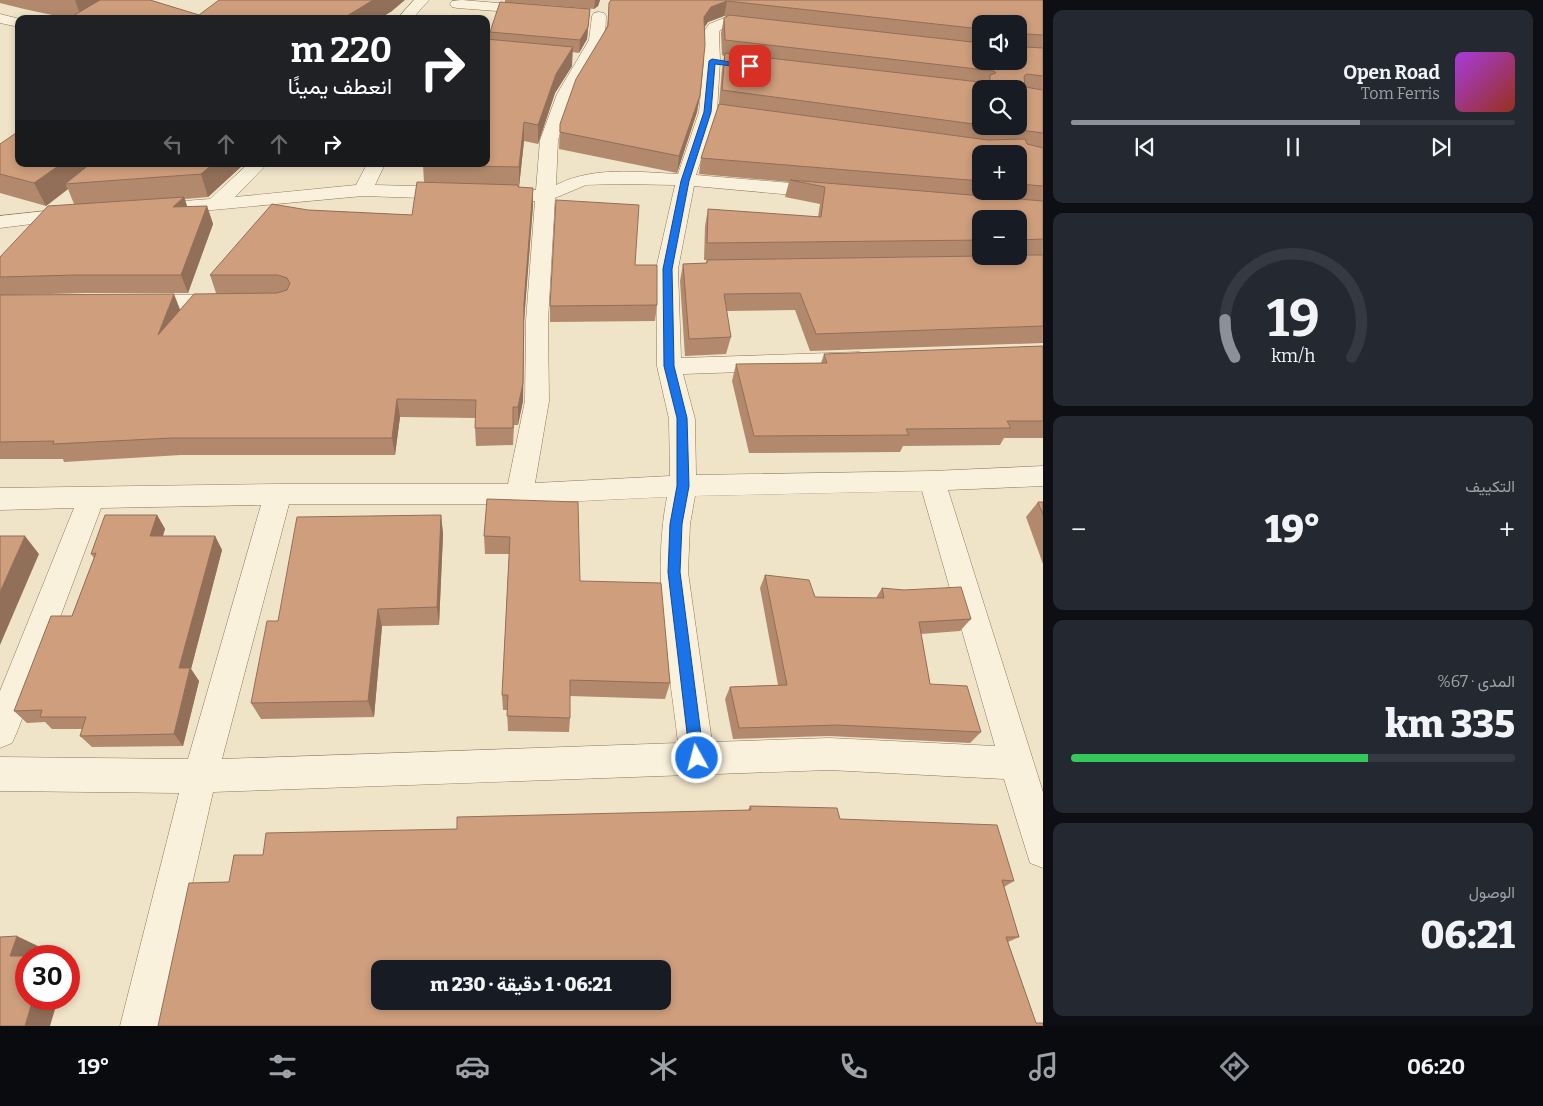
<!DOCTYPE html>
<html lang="ar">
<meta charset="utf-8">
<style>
body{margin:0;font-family:Bitter,Vazirmatn,serif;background:#242831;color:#f1f3f6;direction:rtl;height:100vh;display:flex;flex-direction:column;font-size:19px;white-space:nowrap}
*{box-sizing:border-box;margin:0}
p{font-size:16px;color:#9ea1a6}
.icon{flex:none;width:28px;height:28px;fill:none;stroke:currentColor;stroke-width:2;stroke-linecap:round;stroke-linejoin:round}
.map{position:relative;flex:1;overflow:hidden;direction:ltr}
.drawer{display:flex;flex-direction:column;gap:10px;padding:10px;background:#0d0f14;width:500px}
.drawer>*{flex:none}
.top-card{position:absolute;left:15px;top:15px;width:475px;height:152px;border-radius:10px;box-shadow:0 2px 8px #0003;direction:rtl;background:#202124;color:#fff;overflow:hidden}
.fabs{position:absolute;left:972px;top:15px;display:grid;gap:10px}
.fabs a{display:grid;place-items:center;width:55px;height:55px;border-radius:10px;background:#171b24;box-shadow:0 2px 8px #0003;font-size:25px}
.speed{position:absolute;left:15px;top:945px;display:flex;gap:10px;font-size:25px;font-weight:700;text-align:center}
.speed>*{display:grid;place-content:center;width:65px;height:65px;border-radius:50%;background:#171b24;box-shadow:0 2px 8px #0003;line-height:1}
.speed .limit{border:8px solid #d22;background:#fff;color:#111}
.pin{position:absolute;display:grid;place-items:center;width:42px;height:42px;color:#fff;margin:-21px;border-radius:10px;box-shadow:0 2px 8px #0006}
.me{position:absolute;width:55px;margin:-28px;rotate:353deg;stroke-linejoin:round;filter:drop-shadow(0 0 4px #0008)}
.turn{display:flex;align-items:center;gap:18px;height:105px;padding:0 15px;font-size:22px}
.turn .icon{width:65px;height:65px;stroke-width:2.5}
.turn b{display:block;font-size:35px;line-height:42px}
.lanes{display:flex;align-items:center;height:48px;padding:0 15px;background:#0003;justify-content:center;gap:25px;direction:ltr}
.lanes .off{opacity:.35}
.big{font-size:38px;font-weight:800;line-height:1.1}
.drawer .tile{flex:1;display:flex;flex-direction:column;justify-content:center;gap:8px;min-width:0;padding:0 18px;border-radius:10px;background:#242831}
.drawer .dial{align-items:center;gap:0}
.dial svg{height:130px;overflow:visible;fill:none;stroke:#363941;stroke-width:7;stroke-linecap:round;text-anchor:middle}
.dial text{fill:#f1f3f6;stroke:none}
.song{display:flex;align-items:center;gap:15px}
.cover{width:60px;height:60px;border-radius:8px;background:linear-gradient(135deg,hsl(280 70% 55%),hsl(10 70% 35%))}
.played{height:5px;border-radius:2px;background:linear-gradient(90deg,#8c9099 65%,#363941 65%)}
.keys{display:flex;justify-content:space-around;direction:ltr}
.heat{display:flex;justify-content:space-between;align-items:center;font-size:28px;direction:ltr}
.charge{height:8px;border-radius:4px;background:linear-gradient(90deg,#34c759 67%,#363941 0)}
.trip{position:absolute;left:371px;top:960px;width:300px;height:50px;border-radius:10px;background:#171b24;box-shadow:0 2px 8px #0003;font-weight:800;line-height:50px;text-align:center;direction:rtl}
.tabs{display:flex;height:80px;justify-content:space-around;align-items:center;background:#090b0e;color:#9ea1a6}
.tabs .icon{width:35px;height:35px}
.tabs .current{color:#8c9099}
.tabs b{font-size:22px;color:#f1f3f6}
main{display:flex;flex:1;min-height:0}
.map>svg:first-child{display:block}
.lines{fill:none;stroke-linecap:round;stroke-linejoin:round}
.minor-casing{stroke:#8d765c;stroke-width:1}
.minor{fill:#faf1dc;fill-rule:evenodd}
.wall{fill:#b2896c;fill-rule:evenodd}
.shaded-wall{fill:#916f58}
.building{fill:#cf9f7d;stroke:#916f58;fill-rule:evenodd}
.route{fill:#1a73e8;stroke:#114b97}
</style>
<main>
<section class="drawer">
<div class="tile">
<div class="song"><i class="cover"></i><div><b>Open Road</b><p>Tom Ferris</p></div></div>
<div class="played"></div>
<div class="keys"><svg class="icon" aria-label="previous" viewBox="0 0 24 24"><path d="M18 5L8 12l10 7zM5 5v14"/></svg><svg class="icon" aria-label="pause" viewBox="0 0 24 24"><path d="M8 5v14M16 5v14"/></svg><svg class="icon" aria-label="next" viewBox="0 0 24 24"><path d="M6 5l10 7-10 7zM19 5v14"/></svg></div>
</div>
<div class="tile dial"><svg viewBox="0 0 100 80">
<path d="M14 69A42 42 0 1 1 86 69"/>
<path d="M14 69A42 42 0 0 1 8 46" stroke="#8c9099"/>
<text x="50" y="56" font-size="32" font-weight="700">19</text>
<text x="50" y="72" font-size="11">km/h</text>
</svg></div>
<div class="tile"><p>التكييف</p>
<div class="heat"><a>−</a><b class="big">19°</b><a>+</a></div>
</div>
<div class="tile"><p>المدى · 67%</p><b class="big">335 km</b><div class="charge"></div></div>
<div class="tile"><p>الوصول</p><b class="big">06:21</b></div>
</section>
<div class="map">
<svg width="1043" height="1026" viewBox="0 0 1043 1026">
<rect width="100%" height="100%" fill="#f0e4c8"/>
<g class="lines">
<defs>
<g id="minor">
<polygon points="414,0 429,0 412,19 397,19"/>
<polygon points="462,0 535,6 540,7 542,10 540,13 535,14 457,8 452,7 450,4 452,1"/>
<path d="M 599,12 L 604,13 L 606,16 L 605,40 L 573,94 L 558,140 L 556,185 C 593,166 637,172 678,174 L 699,112 L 704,61 L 703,33 L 709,24 L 724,18 L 760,22 L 765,24 L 768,27 L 765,30 L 760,32 L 726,28 L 720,30 L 719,33 L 720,61 L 717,112 L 696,175 L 826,186 L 833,188 L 836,192 L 833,196 L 826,198 L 694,186 L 678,269 L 681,358 L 859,352 L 867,354 L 871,360 L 867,366 L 859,368 L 683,374 L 695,419 L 696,475 L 932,471 L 1043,466 L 1043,486 L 948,490 L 1043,792 L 1043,868 L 1030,863 L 1004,779 L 829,770 L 213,792 L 160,1026 L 120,1026 L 179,793 L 0,791 L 0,757 L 188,759 L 261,505 L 101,508 L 17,732 L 12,743 L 0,748 L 0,691 L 74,508 L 0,510 L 0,488 L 278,484 L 508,484 L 525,401 L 526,321 L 535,201 L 488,198 L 485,194 L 488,190 L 495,188 L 536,190 L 540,140 L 557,94 L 589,40 L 592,16 L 594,13 ZM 619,184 L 675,185 L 656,269 L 657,366 L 669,419 L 670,476 L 535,483 L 549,401 L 548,321 L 555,198 L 586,185 ZM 922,491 L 995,746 L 829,738 L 712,742 L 688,572 L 690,524 L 695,496 ZM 667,497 C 651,578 669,662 678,743 L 222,759 L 289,504 L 519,504 Z"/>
<polygon points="0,14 20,19 19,19 19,27 0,23"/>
<polygon points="248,164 267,164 235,197 356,185 367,164 385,164 375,185 452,187 459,189 462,193 459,197 452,199 363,196 158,215 151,213 148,209 151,205 158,203 210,199"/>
<polygon points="73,208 80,210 83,214 80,218 0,228 0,216"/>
<polygon points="139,295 223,295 231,297 234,302 231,307 223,309 139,309 131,307 128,302 131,297"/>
</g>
</defs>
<use href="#minor" class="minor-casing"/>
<use href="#minor" class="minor"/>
</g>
<g class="wall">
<polygon points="0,0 150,0 199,15 392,11 379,19 71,19 24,9 0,3"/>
<polygon points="505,0 600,0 598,6 594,9 507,2 590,9 587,39 579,53 572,52 572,66 555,93 538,144 524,141 519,187 533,205 524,321 523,401 518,425 514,425 513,445 476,446 475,428 476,418 400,417 395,455 181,455 64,462 63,459 0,459 0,257 74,204 68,189 46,206 0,193 0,144 19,164 244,164 208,197 185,199 187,207 207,206 213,224 188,293 85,293 17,295 180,310 216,293 210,275 308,210 412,215 424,182 423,165 490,40 490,32 505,2"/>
<path d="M 611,0 L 1043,0 L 1043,343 L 810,351 L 795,310 L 726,311 L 731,337 L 726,354 L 685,356 L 680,281 L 683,264 L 706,263 L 707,260 L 704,260 L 705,226 L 708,209 L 818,217 L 820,204 L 785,197 L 789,182 L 699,174 L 701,158 L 719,104 L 722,69 L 724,56 L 722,55 L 721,33 L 724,18 L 726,16 L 724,16 L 708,22 L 704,28 L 700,95 L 697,112 L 677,173 L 559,149 L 560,124 L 607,26 ZM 981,24 L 1019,61 L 981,61 ZM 981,89 L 1019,126 L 981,126 ZM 981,154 L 1019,154 L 1019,191 L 981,191 ZM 981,219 L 1019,219 L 1019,256 L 981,256 Z"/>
<polygon points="635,265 657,305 655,321 550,322 550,306"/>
<polygon points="1043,346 1043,438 1004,438 1000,445 903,446 900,452 749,453 732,381 736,364 821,363 824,354"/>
<polygon points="487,499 580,581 670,683 665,699 570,696 570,718 569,732 508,731 507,710 503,710 502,695 509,554 485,554 484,536"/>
<polygon points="1038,502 1043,502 1043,564 1026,517"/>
<polygon points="157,515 165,529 163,536 215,536 222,550 191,669 199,681 183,746 92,747 80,736 83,729 52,729 45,722 27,723 14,711 72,616 94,558 91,554"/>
<polygon points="441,515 443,534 439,625 382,626 374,717 261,719 251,703 278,621"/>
<polygon points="765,575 815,597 876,598 882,588 971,619 960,631 921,634 930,684 981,732 970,743 829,736 733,739 725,699 730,687 778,685 760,588"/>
<polygon points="750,806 840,819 1014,881 1004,887 1019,937 1008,942 1036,1023 1043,1026 229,882 263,855 457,829 748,810"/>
</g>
<g class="shaded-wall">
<polygon points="75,0 111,0 82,19"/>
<polygon points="373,0 405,0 392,11 379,19 342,19"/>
<polygon points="595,0 600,0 598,6 594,9"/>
<polygon points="727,1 724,16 708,22 701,32 704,17 711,7"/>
<polygon points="590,9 587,39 579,53 580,40"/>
<polygon points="573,47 572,66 555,93 538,144 538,125 556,74"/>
<polygon points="700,95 697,112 677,173 679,156"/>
<polygon points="524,122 524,141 519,187 519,167"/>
<polygon points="61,164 102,164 65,184 68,189 46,206 34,183"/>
<polygon points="213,164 244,164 208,197 201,174"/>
<polygon points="533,188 533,205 524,321 523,401 518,425 518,407 524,303"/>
<polygon points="184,197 190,215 173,207"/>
<polygon points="207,206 213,224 188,293 181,275"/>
<polygon points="174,294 181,312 158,335"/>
<polygon points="397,399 400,417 395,455 392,438"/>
<polygon points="157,515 165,529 158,550 150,536"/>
<polygon points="441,515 443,534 439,625 437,607"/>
<polygon points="25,536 39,554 0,645 0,592"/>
<polygon points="215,536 222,550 191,669 199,681 183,746 174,734 179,668"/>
<polygon points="378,609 382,626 374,717 368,701"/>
<polygon points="17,936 40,947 37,956 10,956"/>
<polygon points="33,999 58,999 50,1026 25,1026"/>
</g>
<g class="building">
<polygon points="100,0 150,0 199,15 219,0 373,0 342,19 79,19 71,17"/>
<polygon points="611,0 1043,0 1043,35 1026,34 1024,35 1025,47 1043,48 1043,76 1027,74 1024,76 1025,87 1043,90 1043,133 992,126 1019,126 1019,89 981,89 981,125 722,90 725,53 988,83 990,81 990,75 996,73 994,71 725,40 724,18 729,15 981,43 981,61 1019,61 1019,24 981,24 981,29 727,1 711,7 704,17 705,45 700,95 679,156 560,132 560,124 576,79 608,26 609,3"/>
<polygon points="500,2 590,9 588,27 580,40 490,32"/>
<polygon points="486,39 573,47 556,74 538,125 524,122 519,167 423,165 423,164 486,164"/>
<polygon points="719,104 988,140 1025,139 1027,144 1043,148 1043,186 1019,184 1019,154 981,154 981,181 701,158"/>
<polygon points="19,131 19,164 61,164 34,183 0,174 0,144"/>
<polygon points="90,164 213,164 201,174 65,184"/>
<polygon points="790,180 1043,201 1043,239 1019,240 1019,219 981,219 981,240 707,243 708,209 821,217 825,187"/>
<polygon points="417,182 518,185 518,187 533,188 524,303 523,383 518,407 513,407 513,428 475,428 476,400 397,399 392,438 172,438 53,444 54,441 0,442 0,295 174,294 158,335 194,294 277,293 287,290 290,283 287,278 278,275 210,275 272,204 308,210 412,215"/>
<polygon points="184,197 173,207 207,206 181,275 76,275 0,277 0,257 48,206"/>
<polygon points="556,200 639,205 635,265 657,265 657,305 550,306"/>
<polygon points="1019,255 1043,255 1043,326 816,334 800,293 724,294 731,337 689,339 683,264 707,263 707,260 981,256 1019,256"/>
<polygon points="1043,346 1043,421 1007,421 1011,428 906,429 909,435 754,436 736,364 827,363 824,354"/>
<polygon points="487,499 578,502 580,581 661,583 670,683 570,680 570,718 507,716 508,695 502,695 510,537 484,536"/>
<polygon points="1038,502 1043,502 1043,515"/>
<polygon points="105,515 157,515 150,536 215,536 179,668 190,668 174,734 80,736 86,717 40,717 42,710 14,711 51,616 72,616 96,553 91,554"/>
<polygon points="441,515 437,607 378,609 368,701 251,703 267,621 278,621 297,517"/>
<polygon points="0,536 25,536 0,592"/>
<polygon points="765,575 809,580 815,597 884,598 882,588 904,590 961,587 971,619 919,622 930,684 967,686 981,732 837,725 739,728 730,687 787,685"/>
<path d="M 750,806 L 837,808 L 840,819 L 997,825 L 1014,881 L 1002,880 L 1019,937 L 1006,937 L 1036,1023 L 1043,1023 L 1043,1026 L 158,1026 L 189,883 L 229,882 L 234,855 L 263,855 L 266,833 L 457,829 L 457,817 L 751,810 ZM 380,969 L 662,969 L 662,1001 L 380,1001 Z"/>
<polygon points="17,936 10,956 45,956 26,956 26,999 33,999 25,1026 0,1026 0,937"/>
</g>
<polygon class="route" points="712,59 754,66 750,68 715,64 711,112 689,181 672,269 674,366 687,418 689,486 682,524 680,572 704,758 702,763 697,765 692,763 690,758 668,572 670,524 677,486 677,418 664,366 663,269 681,181 704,112 709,61"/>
</svg>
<div class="fabs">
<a><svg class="icon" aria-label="sound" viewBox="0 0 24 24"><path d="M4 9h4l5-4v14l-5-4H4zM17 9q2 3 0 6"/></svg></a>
<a><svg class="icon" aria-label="search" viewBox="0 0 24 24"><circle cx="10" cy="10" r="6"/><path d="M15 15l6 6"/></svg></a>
<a>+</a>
<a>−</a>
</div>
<div class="speed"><div class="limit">30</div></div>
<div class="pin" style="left:750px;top:66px;background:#d93025"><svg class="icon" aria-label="arrive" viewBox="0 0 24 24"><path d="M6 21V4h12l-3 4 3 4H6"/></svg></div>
<svg class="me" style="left:697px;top:758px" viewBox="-20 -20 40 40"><circle r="17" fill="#1a73e8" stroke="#fff" stroke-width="3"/><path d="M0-11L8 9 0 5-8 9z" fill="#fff"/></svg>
<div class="trip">06:21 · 1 دقيقة · 230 m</div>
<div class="top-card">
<div class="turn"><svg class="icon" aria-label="right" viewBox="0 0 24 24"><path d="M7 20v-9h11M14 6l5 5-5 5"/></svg><div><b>220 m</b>انعطف يمينًا</div></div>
<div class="lanes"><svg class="icon off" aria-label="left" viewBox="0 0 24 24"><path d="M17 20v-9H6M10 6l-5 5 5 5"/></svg><svg class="icon off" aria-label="ahead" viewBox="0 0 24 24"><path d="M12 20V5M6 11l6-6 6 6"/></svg><svg class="icon off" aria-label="ahead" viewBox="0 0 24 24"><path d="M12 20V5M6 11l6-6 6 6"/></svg><svg class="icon" aria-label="right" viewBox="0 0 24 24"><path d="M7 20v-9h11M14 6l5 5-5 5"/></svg></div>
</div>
</div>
</main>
<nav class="tabs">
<b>06:20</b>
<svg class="icon current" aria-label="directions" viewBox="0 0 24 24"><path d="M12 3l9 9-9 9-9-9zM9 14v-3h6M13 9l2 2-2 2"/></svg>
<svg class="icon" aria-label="music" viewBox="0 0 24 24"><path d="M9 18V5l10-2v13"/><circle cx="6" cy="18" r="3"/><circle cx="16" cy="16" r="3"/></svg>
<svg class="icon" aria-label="phone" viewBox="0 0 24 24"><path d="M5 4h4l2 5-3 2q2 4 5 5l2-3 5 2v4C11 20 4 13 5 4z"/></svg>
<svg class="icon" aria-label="climate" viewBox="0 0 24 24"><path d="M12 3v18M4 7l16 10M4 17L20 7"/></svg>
<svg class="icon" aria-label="car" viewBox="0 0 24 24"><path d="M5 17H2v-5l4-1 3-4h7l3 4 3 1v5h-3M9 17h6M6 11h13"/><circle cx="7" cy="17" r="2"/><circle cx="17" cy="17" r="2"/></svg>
<svg class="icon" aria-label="filters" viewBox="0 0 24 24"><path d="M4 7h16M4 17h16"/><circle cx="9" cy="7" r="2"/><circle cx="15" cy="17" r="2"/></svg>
<b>19°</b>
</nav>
